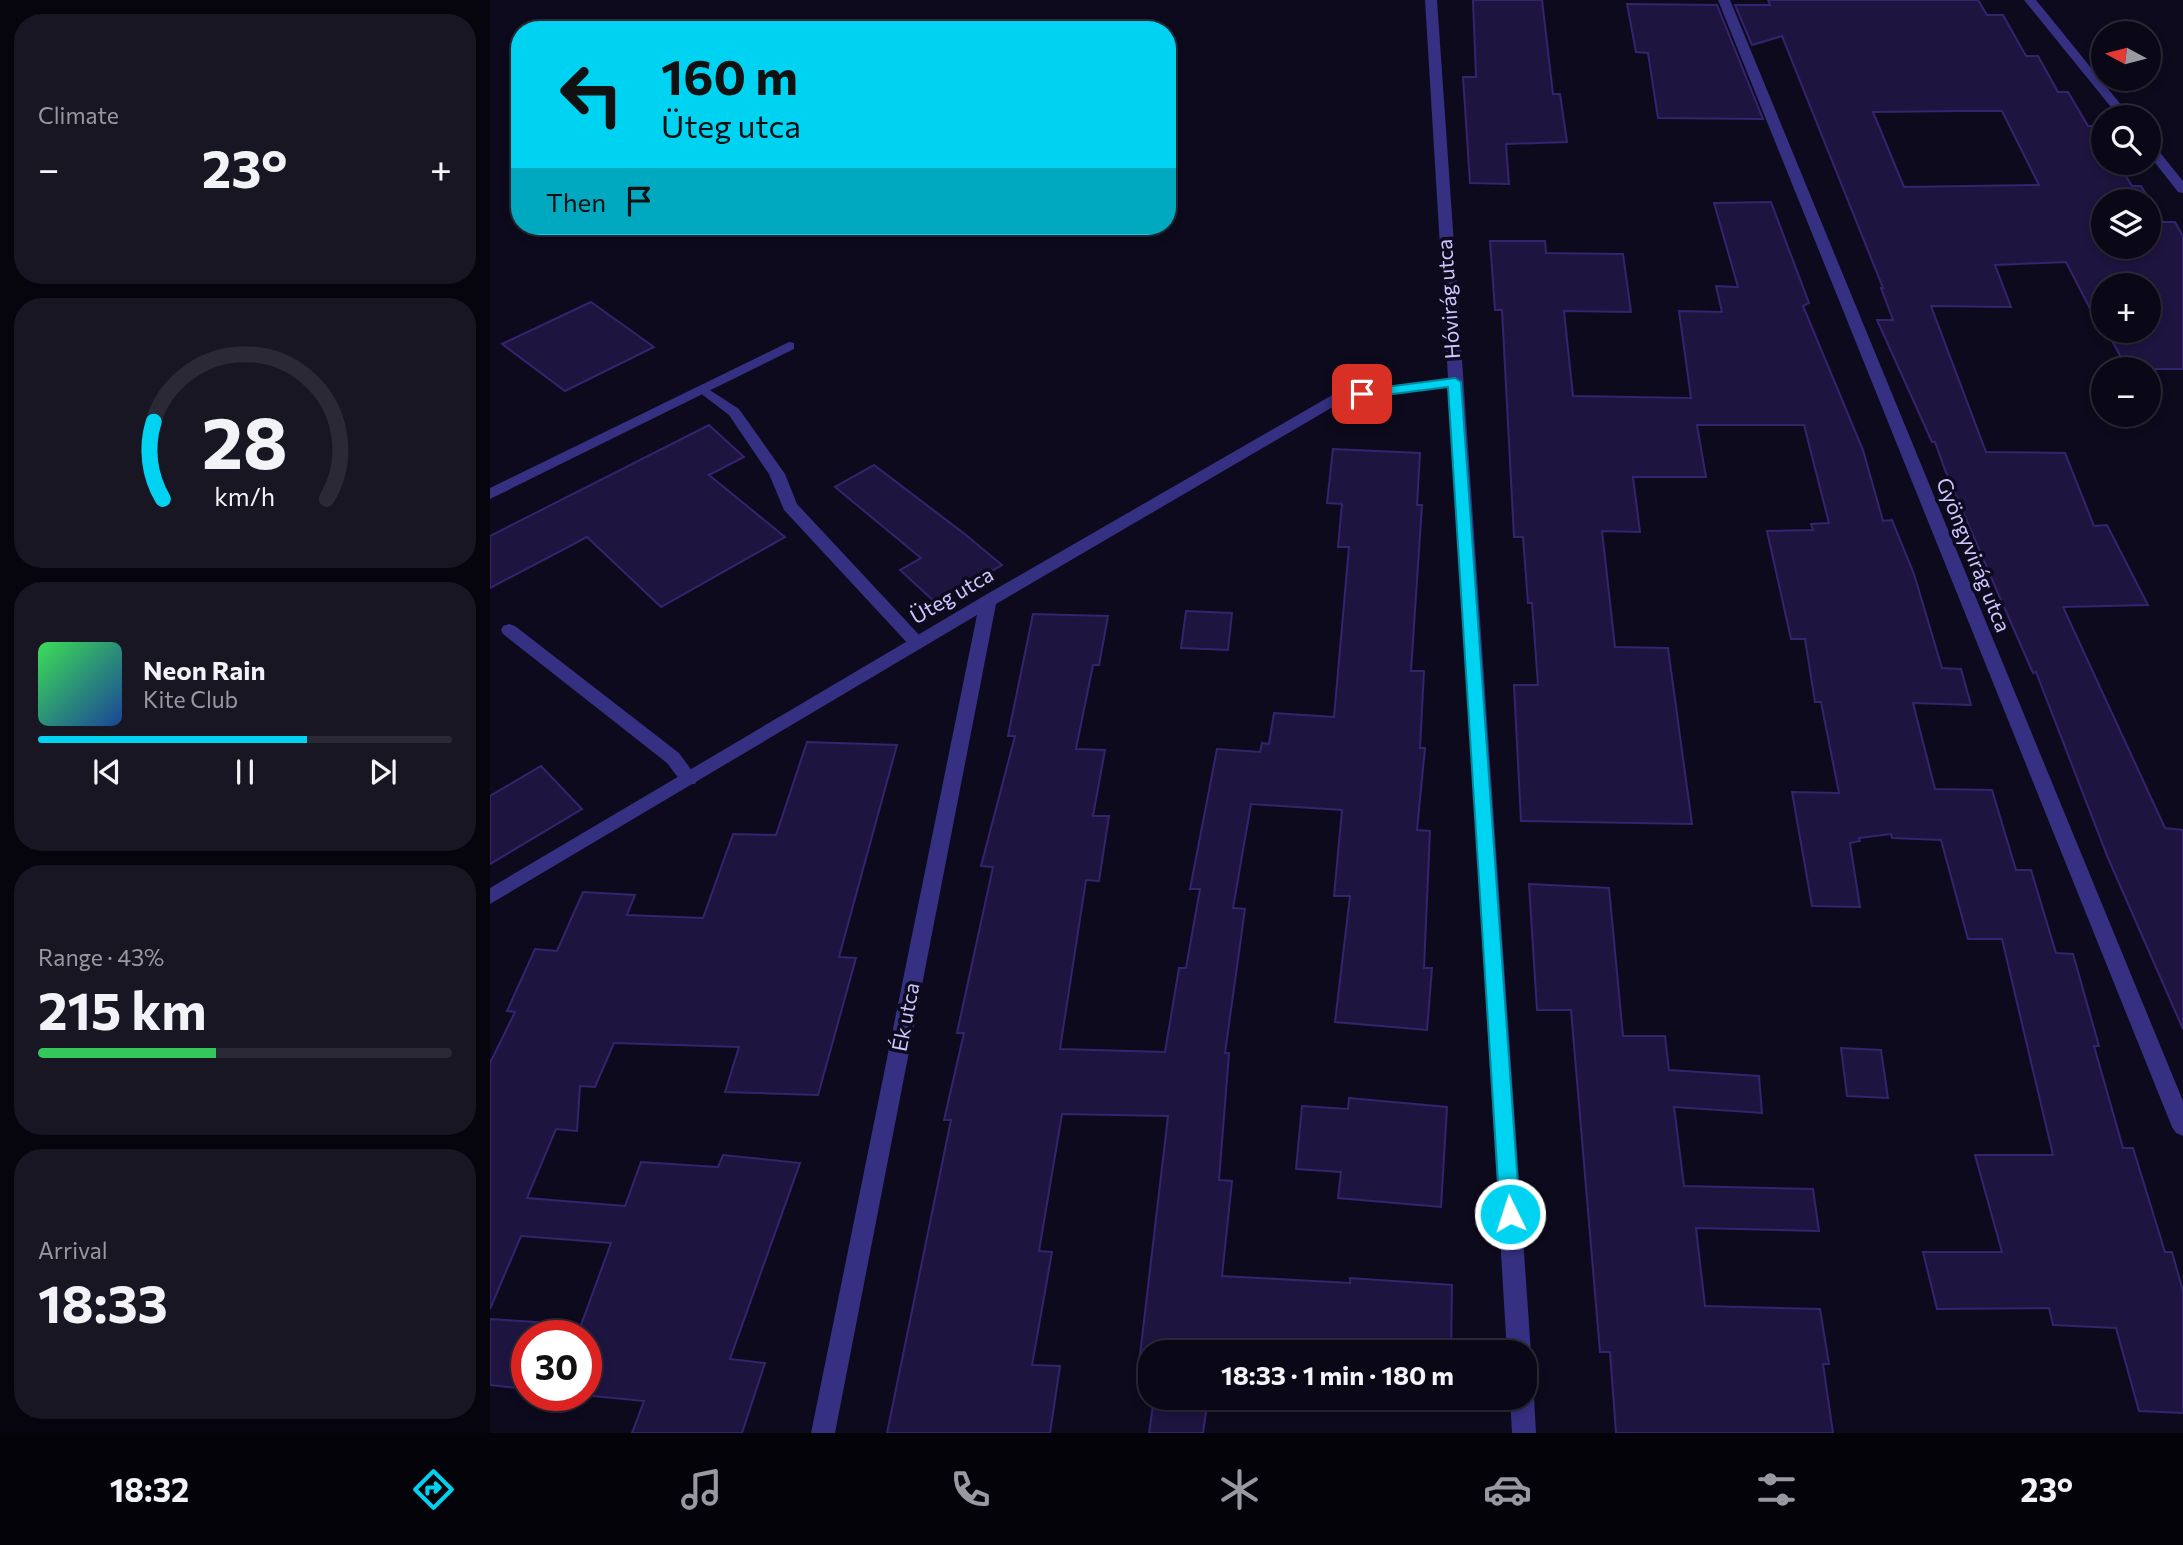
<!DOCTYPE html>
<meta charset="utf-8">
<style>
body{margin:0;font-family:Commissioner,sans-serif;background:#181623;color:#f1f3f6;height:100vh;display:flex;flex-direction:column;font-size:26px;white-space:nowrap}
*{box-sizing:border-box;margin:0}
p{font-size:23px;color:#999aa1}
.icon{flex:none;width:38px;height:38px;fill:none;stroke:currentColor;stroke-width:2;stroke-linecap:round;stroke-linejoin:round}
.map{position:relative;flex:1;overflow:hidden}
.drawer{display:flex;flex-direction:column;gap:14px;padding:14px;background:#06040c;width:490px}
.drawer>*{flex:none}
.hud{position:absolute;left:21px;top:21px;width:665px;height:214px;border-radius:28px;box-shadow:0 4px 10px #0003,0 0 0 2px #2a2935;background:#00d3f1;color:#111;overflow:hidden}
.needle{width:46px;rotate:277deg}
.buttons{position:absolute;left:1601px;top:21px;display:grid;gap:14px}
.buttons a{display:grid;place-items:center;width:70px;height:70px;border-radius:50%;background:#0a0816;box-shadow:0 4px 10px #0003,0 0 0 2px #2a2935;font-size:35px}
.speed{position:absolute;left:21px;top:1320px;display:flex;gap:14px;font-size:35px;font-weight:700;text-align:center}
.speed>*{display:grid;place-content:center;width:91px;height:91px;border-radius:50%;background:#0a0816;box-shadow:0 4px 10px #0003,0 0 0 2px #2a2935;line-height:1}
.speed .limit{border:10px solid #d22;background:#fff;color:#111}
.pin{position:absolute;display:grid;place-items:center;width:60px;height:60px;color:#fff;margin:-30px;border-radius:14px;box-shadow:0 4px 10px #0006}
.me{position:absolute;width:77px;margin:-38px;rotate:356deg;stroke-linejoin:round;filter:drop-shadow(0 0 5px #0008)}
.turn{display:flex;align-items:center;gap:24px;height:147px;padding:0 35px;font-size:32px}
.turn .icon{width:91px;height:91px;stroke-width:2.5}
.turn b{display:block;font-size:49px;line-height:60px}
.then{display:flex;align-items:center;height:66px;padding:0 35px;background:#0003;gap:14px;font-size:26px}
.big{font-size:52px;font-weight:700;line-height:1.1}
.drawer .tile{flex:1;display:flex;flex-direction:column;justify-content:center;gap:10px;min-width:0;padding:0 24px;border-radius:28px;background:#181623}
.drawer .dial{align-items:center;gap:0}
.dial svg{height:182px;overflow:visible;fill:none;stroke:#2a2935;stroke-width:7;stroke-linecap:round;text-anchor:middle}
.dial text{fill:#f1f3f6;stroke:none}
.song{display:flex;align-items:center;gap:21px}
.cover{width:84px;height:84px;border-radius:10px;background:linear-gradient(135deg,hsl(130 70% 55%),hsl(220 70% 35%))}
.played{height:7px;border-radius:4px;background:linear-gradient(90deg,#00d3f1 65%,#2a2935 65%)}
.keys{display:flex;justify-content:space-around;direction:ltr}
.heat{display:flex;justify-content:space-between;align-items:center;font-size:38px;direction:ltr}
.charge{height:10px;border-radius:5px;background:linear-gradient(90deg,#34c759 43%,#2a2935 0)}
.trip{position:absolute;left:648px;top:1340px;width:399px;height:70px;border-radius:28px;background:#0a0816;box-shadow:0 4px 10px #0003,0 0 0 2px #2a2935;font-weight:700;line-height:70px;text-align:center}
.tab-bar{display:flex;height:112px;justify-content:space-around;align-items:center;background:#040309;color:#999aa1}
.tab-bar .icon{width:49px;height:49px}
.tab-bar .on{color:#00d3f1}
.tab-bar b{font-size:32px;color:#f1f3f6}
main{display:flex;flex:1;min-height:0}
.map>svg:first-child{display:block}
.building{fill:#1e1440;stroke:#34246e;stroke-width:2;fill-rule:evenodd}
.lines{fill:none;stroke-linecap:round;stroke-linejoin:round}
.service{fill:#353081;fill-rule:evenodd}
.minor{fill:#353081;fill-rule:evenodd}
.route{fill:#00d3f1;stroke:#00899d;stroke-width:2}
.labels{text-anchor:middle;stroke-width:7;stroke-linejoin:round;paint-order:stroke}
.street-label{font-size:21px;fill:#cec6ff;stroke:#0d0a1d}
</style>
<main>
<section class="drawer">
<div class="tile"><p>Climate</p>
<div class="heat"><a>−</a><b class="big">23°</b><a>+</a></div>
</div>
<div class="tile dial"><svg viewBox="0 0 100 80">
<path d="M14 69A42 42 0 1 1 86 69"/>
<path d="M14 69A42 42 0 0 1 10 35" stroke="#00d3f1"/>
<text x="50" y="56" font-size="32" font-weight="700">28</text>
<text x="50" y="72" font-size="11">km/h</text>
</svg></div>
<div class="tile">
<div class="song"><i class="cover"></i><div><b>Neon Rain</b><p>Kite Club</p></div></div>
<div class="played"></div>
<div class="keys"><svg class="icon" aria-label="previous" viewBox="0 0 24 24"><path d="M18 5L8 12l10 7zM5 5v14"/></svg><svg class="icon" aria-label="pause" viewBox="0 0 24 24"><path d="M8 5v14M16 5v14"/></svg><svg class="icon" aria-label="next" viewBox="0 0 24 24"><path d="M6 5l10 7-10 7zM19 5v14"/></svg></div>
</div>
<div class="tile"><p>Range · 43%</p><b class="big">215 km</b><div class="charge"></div></div>
<div class="tile"><p>Arrival</p><b class="big">18:33</b></div>
</section>
<div class="map">
<svg width="1693" height="1433" viewBox="0 0 1693 1433">
<rect width="100%" height="100%" fill="#0d0a1d"/>
<g class="building">
<polygon points="983,0 1052,0 1063,94 1070,94 1077,142 1016,144 1019,184 980,183 973,77 986,77"/>
<path d="M 1278,0 L 1488,0 L 1497,15 L 1513,15 L 1536,56 L 1548,56 L 1568,92 L 1578,92 L 1598,126 L 1614,126 L 1614,163 L 1628,163 L 1642,186 L 1651,186 L 1673,222 L 1685,222 L 1693,236 L 1693,369 L 1637,369 L 1617,331 L 1659,331 L 1659,285 L 1614,285 L 1614,326 L 1609,326 L 1576,262 L 1505,265 L 1521,307 L 1441,306 L 1496,452 L 1575,453 L 1604,526 L 1617,525 L 1658,605 L 1573,607 L 1675,828 L 1693,830 L 1693,1029 L 1618,858 L 1546,672 L 1543,673 L 1504,584 L 1455,470 L 1445,442 L 1442,442 L 1387,320 L 1403,320 L 1391,288 L 1393,288 L 1292,36 L 1262,45 L 1245,5 L 1280,5 ZM 1470,111 L 1512,111 L 1549,185 L 1414,187 L 1383,112 ZM 1614,201 L 1659,201 L 1659,247 L 1614,247 Z"/>
<polygon points="1137,4 1227,5 1273,119 1168,118 1158,53 1146,52"/>
<polygon points="1281,202 1319,303 1313,306 1373,450 1393,521 1402,520 1424,574 1452,668 1471,669 1481,705 1423,703 1445,789 1502,790 1526,870 1541,870 1566,953 1583,954 1609,1046 1604,1046 1633,1148 1643,1148 1675,1252 1682,1252 1693,1291 1693,1413 1649,1411 1626,1328 1563,1325 1559,1308 1447,1309 1433,1252 1512,1252 1485,1155 1563,1155 1512,939 1478,939 1451,840 1402,838 1401,834 1369,838 1370,841 1360,843 1370,907 1322,906 1302,792 1349,793 1331,702 1325,702 1315,639 1301,639 1277,531 1323,530 1321,524 1339,523 1314,425 1207,425 1216,477 1143,477 1150,532 1112,531 1125,647 1178,648 1202,824 1031,821 1024,685 1048,685 1042,603 1038,603 1033,537 1024,537 1012,310 1005,310 1000,241 1055,241 1056,253 1133,254 1141,312 1074,311 1083,396 1201,398 1189,311 1232,312 1226,286 1248,287 1224,203"/>
<polygon points="101,302 164,347 75,391 12,344"/>
<polygon points="219,425 254,457 219,475 295,537 171,607 97,537 0,588 0,536"/>
<polygon points="843,449 930,453 927,505 932,505 921,671 934,671 930,748 935,748 927,830 940,831 934,968 942,968 937,1030 845,1022 860,896 844,896 852,810 761,804 743,908 755,909 735,1053 739,1053 729,1180 742,1181 732,1276 860,1283 860,1278 962,1285 961,1353 650,1355 678,1116 572,1114 549,1251 562,1252 542,1365 570,1366 560,1433 397,1433 461,1120 454,1120 474,1033 467,1033 503,867 491,866 525,736 518,736 543,614 618,616 609,665 603,665 586,749 615,750 603,816 619,816 609,881 596,880 570,1049 675,1052 689,968 696,968 710,889 700,889 727,749 770,752 772,743 779,744 784,713 844,717 859,547 848,547 852,504 837,503"/>
<polygon points="384,465 476,535 512,565 446,603 410,570 431,558 345,487"/>
<polygon points="696,611 742,613 738,650 691,648"/>
<polygon points="317,742 407,745 349,957 366,958 328,1095 235,1092 249,1047 124,1043 105,1087 90,1086 87,1131 66,1129 37,1198 135,1206 151,1162 228,1167 233,1155 310,1163 240,1359 275,1363 252,1433 142,1433 154,1401 93,1395 96,1395 96,1335 37,1335 37,1389 0,1385 0,1319 91,1325 121,1243 31,1236 0,1309 0,1063 25,1012 17,1011 45,949 67,951 93,892 145,895 137,915 213,918 243,834 286,835"/>
<polygon points="51,766 92,809 0,864 0,796"/>
<polygon points="1039,884 1119,888 1133,1036 1175,1036 1179,1070 1269,1076 1272,1113 1184,1107 1194,1186 1323,1189 1329,1231 1206,1228 1215,1306 1330,1309 1339,1364 1333,1364 1343,1433 1126,1433 1120,1352 1110,1352 1081,1010 1047,1010"/>
<polygon points="1351,1048 1391,1050 1398,1098 1357,1096"/>
<polygon points="859,1098 957,1107 951,1207 848,1198 851,1172 806,1169 812,1106 858,1109"/>
<polygon points="664,1398 718,1398 713,1433 659,1433"/>
</g>
<g class="lines">
<g class="service">
<polygon points="212,385 249,409 295,474 307,504 433,639 435,643 433,647 421,647 294,510 279,474 239,415 205,389"/>
<polygon points="19,624 25,626 189,753 208,779 205,784 193,784 177,763 13,634 11,630 13,626"/>
</g>
<g class="minor">
<polygon points="935,0 947,0 1041,1353 1034,1362 1034,1353 1017,1353 959,387 853,401 506,604 345,1433 321,1433 487,615 0,904 0,888 492,597 844,394 958,378"/>
<polygon points="1228,0 1240,0 1693,1101 1693,1136 1686,1133 1682,1127"/>
<polygon points="1534,0 1546,0 1641,117 1629,117"/>
<polygon points="1659,143 1663,144 1693,181 1693,193 1688,192 1659,155"/>
<polygon points="299,342 304,343 304,349 0,499 0,488"/>
<polygon points="1034,1388 1040,1390 1044,1398 1046,1433 1022,1433 1020,1398 1034,1398"/>
</g>
</g>
<polygon class="route" points="965,378 971,382 1030,1214 1027,1220 1020,1223 1013,1220 1010,1214 958,387 872,398 866,394 872,390"/>
<g class="labels">
<g class="street-label">
<text transform="translate(959 299) rotate(-94)" y="7">Hóvirág utca</text>
<text transform="translate(1483 555) rotate(68)" y="7">Gyöngyvirág utca</text>
<text transform="translate(462 596) rotate(-30)" y="7">Üteg utca</text>
<text transform="translate(416 1017) rotate(-79)" y="7">Ék utca</text>
</g>
</g>
</svg>
<div class="buttons">
<a><svg class="needle" viewBox="-14 -14 28 28"><path d="M0-13l5 13h-10z" fill="#e53935"/><path d="M0 13l5-13h-10z" fill="#999aa1"/></svg></a>
<a><svg class="icon" aria-label="search" viewBox="0 0 24 24"><circle cx="10" cy="10" r="6"/><path d="M15 15l6 6"/></svg></a>
<a><svg class="icon" aria-label="layers" viewBox="0 0 24 24"><path d="M12 4l9 5-9 5-9-5zM3 14l9 5 9-5"/></svg></a>
<a>+</a>
<a>−</a>
</div>
<div class="speed"><div class="limit">30</div></div>
<div class="pin" style="left:872px;top:394px;background:#d93025"><svg class="icon" aria-label="arrive" viewBox="0 0 24 24"><path d="M6 21V4h12l-3 4 3 4H6"/></svg></div>
<svg class="me" style="left:1020px;top:1214px" viewBox="-20 -20 40 40"><circle r="17" fill="#00d3f1" stroke="#fff" stroke-width="3"/><path d="M0-11L8 9 0 5-8 9z" fill="#fff"/></svg>
<div class="trip">18:33 · 1 min · 180 m</div>
<div class="hud">
<div class="turn"><svg class="icon" aria-label="left" viewBox="0 0 24 24"><path d="M17 20v-9H6M10 6l-5 5 5 5"/></svg><div><b>160 m</b>Üteg utca</div></div>
<div class="then">Then<svg class="icon" aria-label="arrive" viewBox="0 0 24 24"><path d="M6 21V4h12l-3 4 3 4H6"/></svg></div>
</div>
</div>
</main>
<nav class="tab-bar">
<b>18:32</b>
<svg class="icon on" aria-label="directions" viewBox="0 0 24 24"><path d="M12 3l9 9-9 9-9-9zM9 14v-3h6M13 9l2 2-2 2"/></svg>
<svg class="icon" aria-label="music" viewBox="0 0 24 24"><path d="M9 18V5l10-2v13"/><circle cx="6" cy="18" r="3"/><circle cx="16" cy="16" r="3"/></svg>
<svg class="icon" aria-label="phone" viewBox="0 0 24 24"><path d="M5 4h4l2 5-3 2q2 4 5 5l2-3 5 2v4C11 20 4 13 5 4z"/></svg>
<svg class="icon" aria-label="climate" viewBox="0 0 24 24"><path d="M12 3v18M4 7l16 10M4 17L20 7"/></svg>
<svg class="icon" aria-label="car" viewBox="0 0 24 24"><path d="M5 17H2v-5l4-1 3-4h7l3 4 3 1v5h-3M9 17h6M6 11h13"/><circle cx="7" cy="17" r="2"/><circle cx="17" cy="17" r="2"/></svg>
<svg class="icon" aria-label="filters" viewBox="0 0 24 24"><path d="M4 7h16M4 17h16"/><circle cx="9" cy="7" r="2"/><circle cx="15" cy="17" r="2"/></svg>
<b>23°</b>
</nav>
